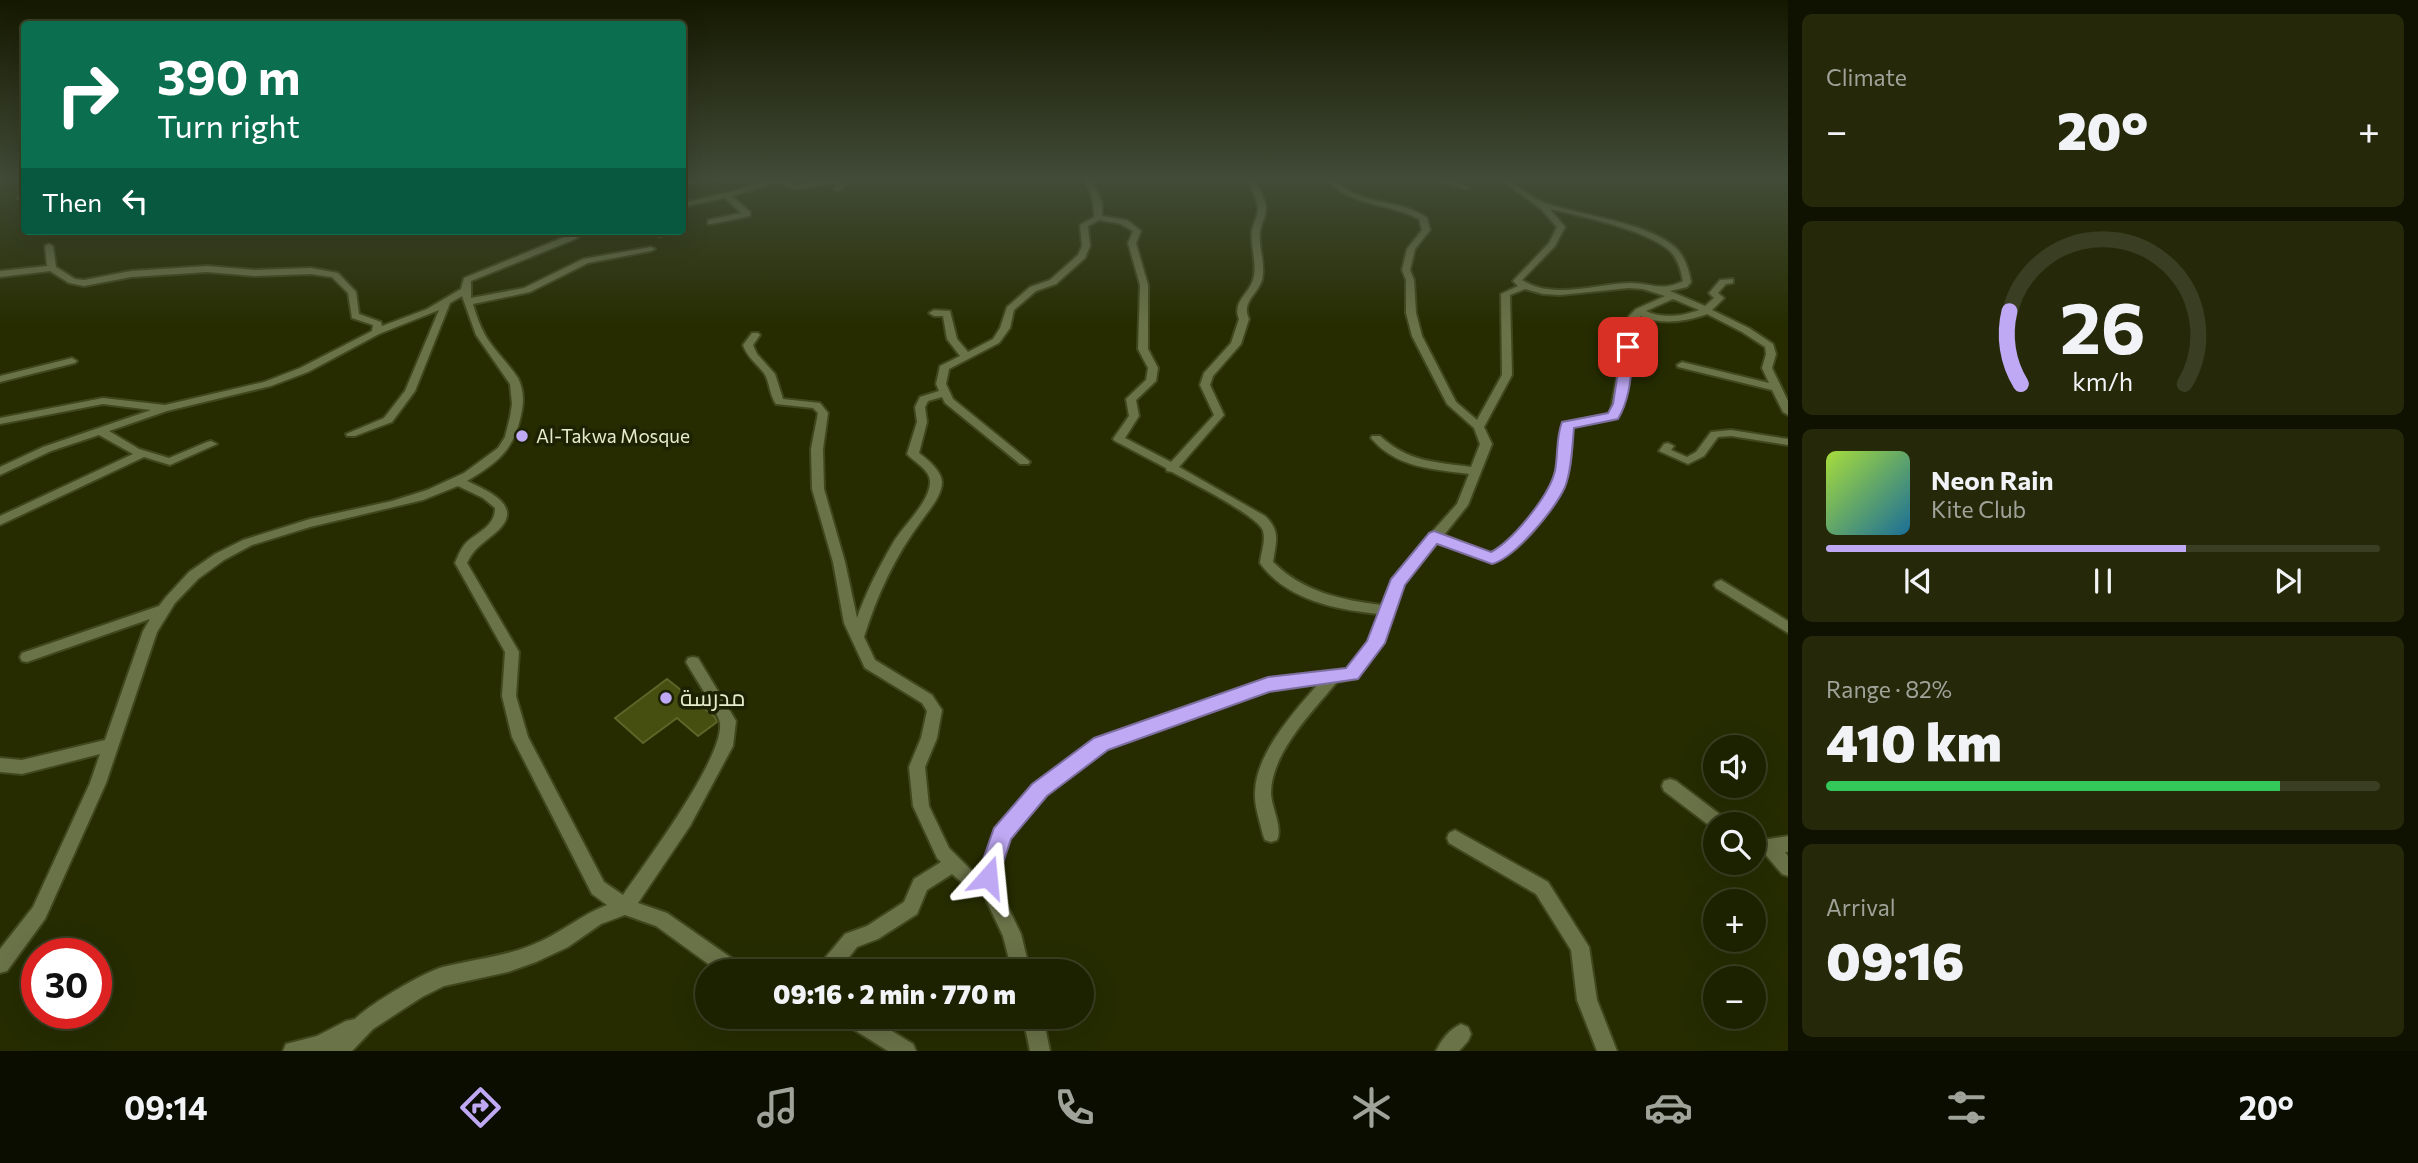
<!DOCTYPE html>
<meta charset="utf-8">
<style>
body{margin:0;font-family:Commissioner,Cairo,sans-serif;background:#25290a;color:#f1f3f6;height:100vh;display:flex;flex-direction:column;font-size:26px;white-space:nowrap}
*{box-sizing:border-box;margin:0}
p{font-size:23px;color:#a0a399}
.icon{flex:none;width:38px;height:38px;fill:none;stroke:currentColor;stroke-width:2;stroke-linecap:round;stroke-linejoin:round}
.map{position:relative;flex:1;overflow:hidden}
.sheet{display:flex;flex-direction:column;gap:14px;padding:14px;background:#0f1200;width:630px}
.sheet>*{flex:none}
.guide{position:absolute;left:21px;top:21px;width:665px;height:214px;border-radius:7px;box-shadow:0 7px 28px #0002,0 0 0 2px #3a3e22;background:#0b6e4f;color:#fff;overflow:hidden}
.buttons{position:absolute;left:1703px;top:735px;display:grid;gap:14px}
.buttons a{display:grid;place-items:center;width:63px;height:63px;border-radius:50%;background:#1c2100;box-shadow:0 7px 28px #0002,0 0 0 2px #3a3e22;font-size:35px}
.speed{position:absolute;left:21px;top:938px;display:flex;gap:14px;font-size:35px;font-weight:700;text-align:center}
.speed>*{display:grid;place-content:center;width:91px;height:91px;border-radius:50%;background:#1c2100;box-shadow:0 7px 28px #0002,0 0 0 2px #3a3e22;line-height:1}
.speed .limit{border:10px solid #d22;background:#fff;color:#111}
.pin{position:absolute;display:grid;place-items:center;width:60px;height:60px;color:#fff;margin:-30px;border-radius:14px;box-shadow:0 4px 10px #0006}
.me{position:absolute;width:77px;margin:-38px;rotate:18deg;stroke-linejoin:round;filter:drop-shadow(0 0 5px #0008)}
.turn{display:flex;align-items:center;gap:24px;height:147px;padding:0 21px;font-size:32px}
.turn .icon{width:91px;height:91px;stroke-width:2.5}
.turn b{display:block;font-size:49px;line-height:60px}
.then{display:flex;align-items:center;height:66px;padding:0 21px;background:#0003;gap:14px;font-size:26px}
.big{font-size:52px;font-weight:800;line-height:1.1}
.sheet .widget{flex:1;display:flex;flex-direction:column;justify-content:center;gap:10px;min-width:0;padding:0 24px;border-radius:10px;background:#25290a}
.sheet .dial{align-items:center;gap:0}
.dial svg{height:182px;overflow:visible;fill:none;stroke:#3a3e22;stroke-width:7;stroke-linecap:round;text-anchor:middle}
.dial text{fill:#f1f3f6;stroke:none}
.song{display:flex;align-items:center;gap:21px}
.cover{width:84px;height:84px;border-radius:10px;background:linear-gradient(135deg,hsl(80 70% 55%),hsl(200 70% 35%))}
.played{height:7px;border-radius:4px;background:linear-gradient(90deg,#bfa9f4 65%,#3a3e22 65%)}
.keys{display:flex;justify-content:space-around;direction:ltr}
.heat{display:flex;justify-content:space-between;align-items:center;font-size:38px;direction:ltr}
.charge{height:10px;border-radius:5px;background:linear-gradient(90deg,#34c759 82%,#3a3e22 0)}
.trip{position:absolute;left:695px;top:959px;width:399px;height:70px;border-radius:35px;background:#1c2100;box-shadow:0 7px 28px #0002,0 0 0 2px #3a3e22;font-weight:800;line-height:70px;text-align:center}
.tabs{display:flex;height:112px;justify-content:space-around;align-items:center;background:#0b0d00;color:#a0a399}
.tabs .icon{width:49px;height:49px}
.tabs .current{color:#bfa9f4}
.tabs b{font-size:32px;color:#f1f3f6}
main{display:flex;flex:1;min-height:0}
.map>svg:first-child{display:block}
.building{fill:#464f0f;stroke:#5c6629;stroke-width:2}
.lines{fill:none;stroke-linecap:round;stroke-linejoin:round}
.minor-casing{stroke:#41471d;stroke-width:4}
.minor{fill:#6a7248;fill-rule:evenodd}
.route{fill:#bfa9f4;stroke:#7c6e9f;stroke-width:2}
.poi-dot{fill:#bfa9f4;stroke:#1d2203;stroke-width:2.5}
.labels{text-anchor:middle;stroke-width:7;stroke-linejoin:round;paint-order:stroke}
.poi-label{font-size:19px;fill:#e5eccd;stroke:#1d2203;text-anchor:start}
.near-poi-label{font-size:23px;fill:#e5eccd;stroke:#1d2203;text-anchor:start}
</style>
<main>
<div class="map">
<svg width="1788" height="1051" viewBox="0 0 1788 1051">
<rect width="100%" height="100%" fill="#262c00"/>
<polygon class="building" points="667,679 715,717 717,722 698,736 677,718 643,743 615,718"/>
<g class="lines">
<defs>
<g id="minor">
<rect x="19" y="178" width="5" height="3"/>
<polygon points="706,178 729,178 725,180 682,184 682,180"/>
<polygon points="774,178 784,178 784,179 795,185 838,179 846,184 838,191 834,189 838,184 837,183 794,189 777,182 732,196 750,212 750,216 711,224 708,224 708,220 741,213 725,198 682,207 682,203 734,191"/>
<polygon points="919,178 954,178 950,180 923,180"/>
<path d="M 1079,178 L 1088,178 L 1092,180 L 1102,203 L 1102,216 L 1127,220 L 1141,231 L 1136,243 L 1148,285 L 1148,349 L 1158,368 L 1156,381 L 1136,400 L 1139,416 L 1125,438 L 1171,462 L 1214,415 L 1200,385 L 1204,373 L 1231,343 L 1239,319 C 1232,302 1248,295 1253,280 C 1258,264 1250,247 1252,231 C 1253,224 1258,216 1258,209 C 1258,200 1250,187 1247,178 L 1255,178 C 1258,187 1266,200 1266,209 C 1266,216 1261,224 1260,231 C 1258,247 1266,264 1262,280 C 1257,295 1241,302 1249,319 L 1241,344 L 1213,376 L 1210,385 L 1224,415 L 1179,467 L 1265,516 C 1281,531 1276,542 1273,562 C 1303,592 1341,600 1382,605 L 1392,580 L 1428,537 L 1430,533 L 1432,532 L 1457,504 L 1469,474 C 1433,469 1396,468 1371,438 L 1372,436 L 1380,436 C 1408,462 1435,462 1471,467 L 1480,444 L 1474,428 L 1447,404 L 1412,336 L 1406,313 L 1406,280 L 1402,270 L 1407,249 L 1422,230 L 1419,219 C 1389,203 1348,206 1325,178 C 1336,178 1343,188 1353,193 C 1377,205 1406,202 1427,218 L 1430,230 L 1415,249 L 1410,270 L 1414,280 L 1416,313 L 1422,336 L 1456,402 L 1477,420 L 1502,375 L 1501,294 L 1518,286 L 1513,281 L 1549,243 L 1557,227 L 1540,208 L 1498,178 L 1505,178 C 1518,186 1532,199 1547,204 C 1582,215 1649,223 1676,248 C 1685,257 1689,270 1691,282 L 1687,287 L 1670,291 L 1705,306 L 1714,298 L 1709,293 L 1720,280 L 1733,279 L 1733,283 L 1726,284 L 1718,293 L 1724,298 L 1712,310 L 1749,328 L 1773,344 L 1776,354 L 1772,368 L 1788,401 L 1788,415 L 1783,412 L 1772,390 L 1678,367 L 1677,365 L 1682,362 L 1769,383 L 1762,368 L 1766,354 L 1765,347 L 1742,332 L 1707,314 C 1685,322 1661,325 1640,316 L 1640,339 L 1631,356 L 1625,397 L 1619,416 L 1614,419 L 1572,427 C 1572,442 1572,457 1568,471 C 1560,502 1522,553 1492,563 L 1438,542 L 1403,585 L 1382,644 L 1357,678 L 1337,682 C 1313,711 1271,753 1271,793 C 1271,807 1283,827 1277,840 L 1271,842 L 1265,840 L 1263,835 C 1260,821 1254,806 1255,792 C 1256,753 1294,712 1318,684 L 1269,691 L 1106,748 L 1046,795 L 1008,839 L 997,877 L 1005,901 L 1021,934 L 1030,971 L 1012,971 L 1003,936 L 988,904 L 982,886 C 967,887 963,884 952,874 L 927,890 L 917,914 L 878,939 L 857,947 L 838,971 L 818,971 L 820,964 L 845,934 L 867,926 L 904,902 L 914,879 L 941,862 L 937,858 L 913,806 L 909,767 L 921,738 L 927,711 L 922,703 L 865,668 L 863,664 L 844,623 L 833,562 L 812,489 L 811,449 L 818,413 L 813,408 L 776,404 C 769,394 770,382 764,373 C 756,363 747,357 743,345 L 752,333 L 758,333 L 760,335 L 753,345 L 757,354 L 775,374 L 783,399 L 820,403 L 828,413 L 823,449 L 824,489 L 845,562 L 857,618 C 866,592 879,567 893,543 C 902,527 929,503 930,483 C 931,470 915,463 907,454 L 917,422 L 915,407 L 920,397 L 939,391 L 936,384 L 940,366 L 960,356 L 947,339 L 943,316 L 934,316 L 929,313 L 934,310 L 950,311 L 957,339 L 968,352 L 993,339 L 1000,328 L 1007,307 L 1030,287 L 1050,280 L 1078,255 L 1082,246 L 1080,225 L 1094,217 C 1094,203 1091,185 1079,178 ZM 1550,209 C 1581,216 1647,230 1670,251 C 1678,259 1681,271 1683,281 C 1662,292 1651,283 1630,283 C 1594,284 1554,300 1522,280 L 1555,246 L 1565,227 ZM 1099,220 L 1121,224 L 1133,231 L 1128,243 L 1140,285 L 1138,349 L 1148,368 L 1146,380 L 1126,399 L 1129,416 L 1113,439 L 1115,441 L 1166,468 L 1167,471 L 1172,472 C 1188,481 1259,516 1263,531 C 1266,540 1261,553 1260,563 C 1286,600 1337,610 1379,614 L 1369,642 L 1348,669 L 1268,679 L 1096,740 L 1034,785 L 995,830 L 982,870 L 972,871 L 949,848 L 929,806 L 925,767 L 937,738 L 942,710 L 932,695 L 875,660 L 864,637 C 877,595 895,556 922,520 C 929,510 942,496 942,482 C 941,470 928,460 919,453 L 927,422 L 925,407 L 928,401 L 942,397 L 945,403 L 1020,464 L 1028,464 L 1030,462 L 1028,460 L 953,399 L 946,384 L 949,369 L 999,343 L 1010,328 L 1014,310 L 1036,291 L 1056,284 L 1085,258 L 1090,246 L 1088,226 ZM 1629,288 L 1643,289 L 1665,296 L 1636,309 L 1629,316 L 1630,339 L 1621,356 L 1610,414 L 1563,423 C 1559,436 1561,452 1557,467 C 1550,501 1520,535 1491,554 L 1444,535 L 1468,505 L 1492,444 L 1484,427 L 1512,375 L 1510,295 L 1525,289 L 1543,294 L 1560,295 ZM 1673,299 L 1699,310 C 1683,316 1662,319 1646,311 Z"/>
<polygon points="1428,178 1439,178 1470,187 1466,189"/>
<polygon points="21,194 24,194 24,201 18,198"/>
<path d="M 579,231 L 589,231 L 573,240 L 471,281 L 471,298 L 524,288 L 583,259 L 651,247 L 655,249 L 651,251 L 588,263 L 530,292 L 473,304 C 477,318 482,332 491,344 C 499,355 510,366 518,378 C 523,388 524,399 522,410 C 515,449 500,461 467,481 C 490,492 527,507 494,534 C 482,544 473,549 467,563 L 519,652 L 516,696 L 528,737 L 604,882 L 623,895 C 645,863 724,758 720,723 C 719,714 692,673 686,662 L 688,658 L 693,657 L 698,658 L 736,721 L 733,746 L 690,826 L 638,903 L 667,913 L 740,964 L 742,971 L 718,971 L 656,926 L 625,915 L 601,924 L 568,947 L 536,962 L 508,972 L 444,986 L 422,997 L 373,1029 L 352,1051 L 283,1051 L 286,1044 L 317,1036 L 346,1021 L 355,1019 C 370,1004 422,973 443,967 C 473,959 503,957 532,945 C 559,935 580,915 607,905 L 592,894 L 512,737 L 502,696 L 505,652 L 455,563 C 458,556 461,548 466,543 C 478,531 495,527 495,508 L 483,498 L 458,486 L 423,500 L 310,527 L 252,545 L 224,560 L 198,579 L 175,603 L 157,632 L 106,783 L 45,919 L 7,971 L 0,973 L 0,949 L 33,907 L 90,783 L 100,754 L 22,774 L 0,772 L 0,758 L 22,760 L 105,740 L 143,631 L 150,619 L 27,662 L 22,661 L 20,657 L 22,653 L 159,606 L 166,597 L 189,572 L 215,554 L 243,540 L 310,519 L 392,501 L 427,490 L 464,473 L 498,448 L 505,437 L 510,417 L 512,404 L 510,384 L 476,335 L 462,296 L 450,303 L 415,391 L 392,422 L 355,436 L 347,436 L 346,434 L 384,418 L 405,391 L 439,310 L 379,334 L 308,372 L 271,386 L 167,411 L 109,431 L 139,449 L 169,458 L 207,442 L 211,441 L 217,444 L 170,465 L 144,457 L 0,525 L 0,516 L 133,454 L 99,435 L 51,451 L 0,475 L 0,467 L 43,447 L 151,410 L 103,404 L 0,424 L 0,418 L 103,398 L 165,405 L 264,382 L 300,368 L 372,331 L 373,325 L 352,318 L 348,293 L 332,277 L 311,274 L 255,276 L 207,272 L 131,277 L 84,286 L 69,283 L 50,271 L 0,277 L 0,271 L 47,266 L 45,246 L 49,244 L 53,246 L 56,267 L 75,279 L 84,280 L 131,271 L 207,266 L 255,270 L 311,268 L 338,273 L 356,292 L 359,314 L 381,322 L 382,326 L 427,309 L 461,289 L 464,278 Z"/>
<polygon points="656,231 664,231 662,236 659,236 655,234"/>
<polygon points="72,358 77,361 75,363 0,382 0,376"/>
<polygon points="1731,430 1788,439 1788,445 1731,436 1718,437 1704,456 1688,464 1659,451 1664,444 1668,443 1674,446 1671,450 1687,457 1696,452 1711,432"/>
<polygon points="1721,580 1788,621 1788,633 1716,588 1714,585 1716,582"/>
<polygon points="1670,779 1676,781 1726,819 1728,824 1715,824 1714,829 1664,791 1662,786 1664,781"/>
<polygon points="1455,830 1548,882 1589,947 1597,1000 1617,1051 1597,1051 1577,1000 1571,950 1536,894 1449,843 1447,838 1449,833"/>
<polygon points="1788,836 1788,852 1785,852 1788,856 1788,876 1782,874 1765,854 1754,853 1754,839 1769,839"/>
<polygon points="842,1017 869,1017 913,1044 916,1051 888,1051 845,1024"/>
<polygon points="1023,1017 1043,1017 1050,1051 1030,1051"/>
<path d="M 1461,1024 L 1468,1027 L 1471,1034 L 1468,1041 L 1459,1051 L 1436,1051 C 1441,1040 1450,1029 1461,1024 Z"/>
</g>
</defs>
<use href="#minor" class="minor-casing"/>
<use href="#minor" class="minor"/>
</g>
<linearGradient id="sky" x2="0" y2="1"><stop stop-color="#151800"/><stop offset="0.55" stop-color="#414b37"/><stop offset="1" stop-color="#414b37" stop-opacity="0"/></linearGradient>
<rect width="1788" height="325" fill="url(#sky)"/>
<path class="route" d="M 1628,343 L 1634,347 C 1631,371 1631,398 1618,419 L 1574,428 C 1572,447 1572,469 1565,487 C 1555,509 1515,558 1492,564 L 1437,544 L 1405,585 L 1385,643 L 1358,679 L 1269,692 L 1108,750 L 1047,796 L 1011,839 L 996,884 L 988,887 L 980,884 L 977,877 L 994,828 L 1032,784 L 1094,738 L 1268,677 L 1346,668 L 1367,641 L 1391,579 L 1429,533 L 1434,531 L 1491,552 C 1513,540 1549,496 1555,471 C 1558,455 1556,437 1562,422 L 1608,413 L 1613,404 L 1622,347 Z"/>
<g class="poi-dot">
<circle cx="522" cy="436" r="7"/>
<circle cx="666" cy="698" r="7"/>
</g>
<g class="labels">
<g class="poi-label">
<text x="536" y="443">Al-Takwa Mosque</text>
</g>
<g class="near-poi-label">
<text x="680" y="706">مدرسة</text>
</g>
</g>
</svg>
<div class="buttons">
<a><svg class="icon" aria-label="sound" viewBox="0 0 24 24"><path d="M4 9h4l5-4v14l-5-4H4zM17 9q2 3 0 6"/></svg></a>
<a><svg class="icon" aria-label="search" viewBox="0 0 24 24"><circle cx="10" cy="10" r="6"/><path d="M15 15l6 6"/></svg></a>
<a>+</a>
<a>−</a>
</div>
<div class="speed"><div class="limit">30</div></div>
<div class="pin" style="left:1628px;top:347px;background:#d93025"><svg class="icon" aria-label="arrive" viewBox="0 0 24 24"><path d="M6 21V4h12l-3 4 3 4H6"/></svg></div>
<svg class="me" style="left:988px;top:877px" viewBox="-20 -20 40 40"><path d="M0-17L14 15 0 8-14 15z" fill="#bfa9f4" stroke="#fff" stroke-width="4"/></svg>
<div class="trip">09:16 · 2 min · 770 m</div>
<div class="guide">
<div class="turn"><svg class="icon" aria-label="right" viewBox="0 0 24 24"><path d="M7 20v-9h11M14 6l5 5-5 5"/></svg><div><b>390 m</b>Turn right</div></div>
<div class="then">Then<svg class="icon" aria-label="left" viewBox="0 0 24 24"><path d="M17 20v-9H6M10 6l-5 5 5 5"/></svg></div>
</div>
</div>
<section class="sheet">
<div class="widget"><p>Climate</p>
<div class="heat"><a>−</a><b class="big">20°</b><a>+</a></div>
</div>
<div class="widget dial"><svg viewBox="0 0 100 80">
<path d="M14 69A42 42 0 1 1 86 69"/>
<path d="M14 69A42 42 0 0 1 9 37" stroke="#bfa9f4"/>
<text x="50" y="56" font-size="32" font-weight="700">26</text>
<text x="50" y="72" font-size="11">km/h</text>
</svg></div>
<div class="widget">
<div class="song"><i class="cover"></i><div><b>Neon Rain</b><p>Kite Club</p></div></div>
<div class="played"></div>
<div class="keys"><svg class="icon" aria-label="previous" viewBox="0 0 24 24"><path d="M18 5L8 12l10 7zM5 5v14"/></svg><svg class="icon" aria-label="pause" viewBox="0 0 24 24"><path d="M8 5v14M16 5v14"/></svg><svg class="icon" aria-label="next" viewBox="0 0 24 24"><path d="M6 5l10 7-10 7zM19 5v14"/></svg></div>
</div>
<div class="widget"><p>Range · 82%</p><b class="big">410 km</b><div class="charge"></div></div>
<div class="widget"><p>Arrival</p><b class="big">09:16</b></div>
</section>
</main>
<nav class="tabs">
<b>09:14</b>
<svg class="icon current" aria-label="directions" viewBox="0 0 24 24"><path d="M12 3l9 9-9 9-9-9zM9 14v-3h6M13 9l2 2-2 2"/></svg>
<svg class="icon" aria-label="music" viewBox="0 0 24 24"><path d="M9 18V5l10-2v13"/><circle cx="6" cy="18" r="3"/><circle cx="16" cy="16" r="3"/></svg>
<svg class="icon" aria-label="phone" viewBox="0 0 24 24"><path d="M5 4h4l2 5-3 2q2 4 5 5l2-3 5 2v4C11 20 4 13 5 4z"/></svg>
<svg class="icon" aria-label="climate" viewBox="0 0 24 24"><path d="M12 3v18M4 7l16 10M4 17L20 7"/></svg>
<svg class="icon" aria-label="car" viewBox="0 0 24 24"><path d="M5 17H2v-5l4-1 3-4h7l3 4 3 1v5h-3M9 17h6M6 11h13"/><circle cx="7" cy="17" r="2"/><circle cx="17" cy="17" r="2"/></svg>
<svg class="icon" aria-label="filters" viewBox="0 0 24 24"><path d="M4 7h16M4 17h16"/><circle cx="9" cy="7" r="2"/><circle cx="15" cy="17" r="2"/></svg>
<b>20°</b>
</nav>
